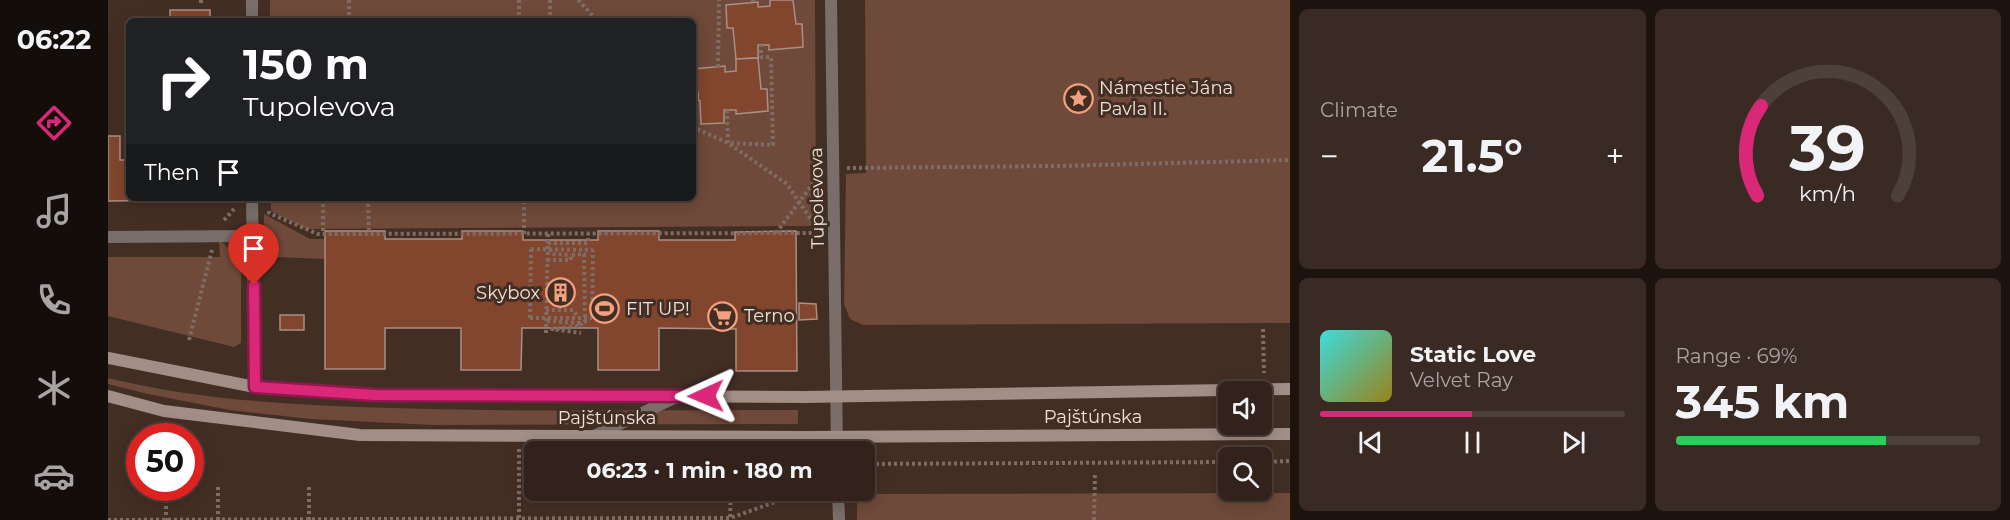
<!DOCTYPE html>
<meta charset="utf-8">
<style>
body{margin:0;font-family:Montserrat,sans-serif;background:#3a2a24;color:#f1f3f6;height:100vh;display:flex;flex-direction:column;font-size:22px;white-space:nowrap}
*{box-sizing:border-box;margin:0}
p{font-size:20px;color:#a8a4a3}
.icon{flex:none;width:33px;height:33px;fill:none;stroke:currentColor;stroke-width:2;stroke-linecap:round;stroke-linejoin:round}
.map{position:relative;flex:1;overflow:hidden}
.panel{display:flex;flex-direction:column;gap:9px;padding:9px;background:#1c130f;width:720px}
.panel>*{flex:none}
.top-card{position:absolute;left:18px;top:18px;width:570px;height:183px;border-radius:9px;box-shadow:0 3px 15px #0003,0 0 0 2px #4d3f3a;background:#202124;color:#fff;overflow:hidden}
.buttons{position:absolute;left:1110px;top:381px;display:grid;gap:12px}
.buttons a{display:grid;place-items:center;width:54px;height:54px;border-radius:9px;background:#32221b;box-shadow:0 3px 15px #0003,0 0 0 2px #4d3f3a;font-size:30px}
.speed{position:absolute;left:18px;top:423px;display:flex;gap:12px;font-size:30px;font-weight:700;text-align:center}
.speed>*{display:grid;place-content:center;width:78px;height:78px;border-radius:50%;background:#32221b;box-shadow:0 3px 15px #0003,0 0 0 2px #4d3f3a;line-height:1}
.speed .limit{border:9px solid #d22;background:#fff;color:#111}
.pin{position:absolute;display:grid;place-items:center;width:51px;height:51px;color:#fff;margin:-62px -26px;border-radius:50% 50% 50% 0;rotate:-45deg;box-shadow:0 0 6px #0007}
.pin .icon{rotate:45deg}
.me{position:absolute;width:66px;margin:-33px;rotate:269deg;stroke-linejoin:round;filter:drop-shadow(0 0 4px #0008)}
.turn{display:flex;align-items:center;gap:21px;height:126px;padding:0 18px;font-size:27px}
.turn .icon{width:78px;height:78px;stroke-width:2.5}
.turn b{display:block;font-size:42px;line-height:51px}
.then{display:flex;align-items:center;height:57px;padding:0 18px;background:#0003;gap:12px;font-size:22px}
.big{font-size:45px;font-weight:700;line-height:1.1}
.panel .card{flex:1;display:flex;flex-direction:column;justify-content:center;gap:9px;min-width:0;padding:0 21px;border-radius:9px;background:#3a2a24}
.panel .dial{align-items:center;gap:0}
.dial svg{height:156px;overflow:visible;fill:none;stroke:#4d3f3a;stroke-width:7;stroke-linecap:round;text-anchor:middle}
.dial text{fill:#f1f3f6;stroke:none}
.song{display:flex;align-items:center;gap:18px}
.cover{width:72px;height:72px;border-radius:9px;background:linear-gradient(135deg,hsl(180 70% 55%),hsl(50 70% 35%))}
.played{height:6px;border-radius:3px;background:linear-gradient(90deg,#db2777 50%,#4d3f3a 50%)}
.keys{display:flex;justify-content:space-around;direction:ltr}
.heat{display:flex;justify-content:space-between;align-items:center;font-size:33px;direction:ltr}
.charge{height:9px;border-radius:4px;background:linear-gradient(90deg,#34c759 69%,#4d3f3a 0)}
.panel .tiles{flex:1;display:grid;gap:9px;grid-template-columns:repeat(2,1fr)}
.trip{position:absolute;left:416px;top:441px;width:351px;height:60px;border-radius:9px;background:#32221b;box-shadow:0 3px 15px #0003,0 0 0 2px #4d3f3a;font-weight:700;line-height:60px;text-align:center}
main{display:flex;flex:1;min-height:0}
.dock{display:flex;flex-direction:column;width:108px;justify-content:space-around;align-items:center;background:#140e0b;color:#a8a4a3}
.dock .icon{width:42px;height:42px}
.dock .on{color:#db2777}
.dock b{font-size:27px;color:#f1f3f6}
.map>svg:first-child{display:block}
.green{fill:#6f4939}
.building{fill:#81462d;stroke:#aa8f84;stroke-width:1.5}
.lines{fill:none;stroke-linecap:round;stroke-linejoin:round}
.path{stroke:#7f6c64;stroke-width:4;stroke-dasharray:3 3;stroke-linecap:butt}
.lane{stroke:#796e69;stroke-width:12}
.street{stroke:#796e69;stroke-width:12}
.secondary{stroke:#a08e87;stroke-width:12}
.path-bridge{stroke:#7f6c64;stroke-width:4;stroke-dasharray:3 3;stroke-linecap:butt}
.route-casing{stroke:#8e194d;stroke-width:15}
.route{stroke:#db2777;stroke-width:10}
.labels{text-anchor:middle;stroke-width:6;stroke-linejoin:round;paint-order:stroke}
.poi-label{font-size:18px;fill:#f0e1db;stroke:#432e24;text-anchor:start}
.street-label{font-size:18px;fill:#f0e1db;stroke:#432e24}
</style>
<main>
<nav class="dock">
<b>06:22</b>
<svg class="icon on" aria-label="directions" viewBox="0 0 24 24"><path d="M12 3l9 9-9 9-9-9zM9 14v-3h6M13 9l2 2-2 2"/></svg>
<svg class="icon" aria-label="music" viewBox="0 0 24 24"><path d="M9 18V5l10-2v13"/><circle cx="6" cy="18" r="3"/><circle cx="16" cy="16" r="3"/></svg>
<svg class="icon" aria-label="phone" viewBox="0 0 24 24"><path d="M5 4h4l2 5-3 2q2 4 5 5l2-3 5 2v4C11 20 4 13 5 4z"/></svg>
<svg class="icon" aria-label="climate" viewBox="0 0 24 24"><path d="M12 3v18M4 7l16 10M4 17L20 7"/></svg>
<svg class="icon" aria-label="car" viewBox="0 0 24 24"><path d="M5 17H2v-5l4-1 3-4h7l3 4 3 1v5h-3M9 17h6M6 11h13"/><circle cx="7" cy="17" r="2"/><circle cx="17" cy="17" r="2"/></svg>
</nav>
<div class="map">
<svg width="1182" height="520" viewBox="0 0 1182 520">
<rect width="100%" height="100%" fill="#432e24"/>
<g class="green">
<polygon points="162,0 707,0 708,226 198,229 163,211 163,198 585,198 585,21 162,21"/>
<polygon points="757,0 1182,0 1182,323 755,325 742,319 736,304 738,174 758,173"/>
<path d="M 156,214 L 202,239 L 217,239 L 217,259 L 168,257 C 155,245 156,230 156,214 Z"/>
<polygon points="111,240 133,258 133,343 126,347 0,316 0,257 112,257"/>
<path d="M 0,378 C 93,401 189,405 284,408 C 419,412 555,410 690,410 L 690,424 L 325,425 L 203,419 L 122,410 L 40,394 L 0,384 Z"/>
<polygon points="1182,493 1182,520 749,520 749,494"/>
</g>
<g class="building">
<polygon points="662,0 685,0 688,24 694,24 695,47 661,50 661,45 650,45 650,58 628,59 625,28 619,28 618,5 650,2 650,7 662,6"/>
<rect x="62" y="10" width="40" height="11"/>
<polygon points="650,58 653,89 659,89 660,111 628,114 628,110 616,110 616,123 593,124 592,101 590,100 590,92 585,92 585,69 617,66 617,72 628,71 628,59"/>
<polygon points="0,136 12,136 12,160 21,160 21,198 85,198 85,200 0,201"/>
<polygon points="217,231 277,231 277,239 354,239 354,231 415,231 415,240 490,240 490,231 551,231 551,240 627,240 627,232 688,231 689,371 628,371 628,329 551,328 551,370 490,370 490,328 414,328 413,370 353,370 353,328 277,328 277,369 217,369"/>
<polygon points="691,303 708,304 709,319 691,320"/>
<rect x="172" y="315" width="24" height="15"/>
</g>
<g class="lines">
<g class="path">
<polyline points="93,0 93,6"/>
<polyline points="442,0 442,21"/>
<polyline points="470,0 490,21"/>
<polyline points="645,0 645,2"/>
<polyline points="241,21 241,0"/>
<polyline points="411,21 411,0"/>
<polyline points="610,67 611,0"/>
<polyline points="619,110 620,143 665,145 663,57 653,57 653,45"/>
<polyline points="585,125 589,129 620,143 679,184 710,230"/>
<polyline points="739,168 950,166 1182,160"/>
<polyline points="215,198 215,233"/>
<polyline points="260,198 261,234"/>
<polyline points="161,211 161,213 210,234 711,233"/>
<polyline points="116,220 127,208"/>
<polyline points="668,233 710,177"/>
<polyline points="416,234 416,198"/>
<polyline points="440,243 480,243 480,234"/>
<polyline points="442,249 444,254 463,255"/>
<polyline points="439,260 463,260 463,255 476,254 477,322 473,323 473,326 444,329 473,333"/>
<polyline points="438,310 465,310 470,317"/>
<polyline points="422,318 423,249"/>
<polyline points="484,318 485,250"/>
<polyline points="439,321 473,323"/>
<polyline points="1155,329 1156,373"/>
<polyline points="438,333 440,234"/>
<polyline points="81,340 104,250"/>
<polyline points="411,449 411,519"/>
<polyline points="1154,462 1182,461"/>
<polyline points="756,464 1120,462"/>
<polyline points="58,488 58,520"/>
<polyline points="623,490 622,518 701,490"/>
<polyline points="0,520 543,518 622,518 622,520"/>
<polyline points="110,520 110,487"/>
<polyline points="201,520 201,485"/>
<polyline points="986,520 987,473"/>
</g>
<polyline class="lane" points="484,437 568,397"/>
<g class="street">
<polyline points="723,0 729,452"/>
<polyline points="144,21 144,0"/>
<polyline points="144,198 147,387"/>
<polyline points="0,237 145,236"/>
<polyline points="730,490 731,520"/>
</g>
<g class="secondary">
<polyline points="0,358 147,387 267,395 697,397 1182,389"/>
<polyline points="0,396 56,411 252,435 696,437 1182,434"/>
</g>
<g class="path-bridge">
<polyline points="423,249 485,250"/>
<polyline points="422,318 484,318"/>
</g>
</g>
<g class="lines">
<defs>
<polyline id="route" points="146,285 147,387 267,395 598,396"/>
</defs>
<use href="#route" class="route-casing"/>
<use href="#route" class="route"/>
</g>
<defs>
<symbol id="sight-ring" viewBox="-11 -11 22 22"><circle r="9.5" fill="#432e24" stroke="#f2a07e" stroke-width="1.5"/><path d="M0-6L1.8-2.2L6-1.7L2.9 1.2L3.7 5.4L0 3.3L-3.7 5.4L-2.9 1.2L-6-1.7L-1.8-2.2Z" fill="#f2a07e"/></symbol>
<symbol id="building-ring" viewBox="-11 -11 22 22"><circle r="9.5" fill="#432e24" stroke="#f2a07e" stroke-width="1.5"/><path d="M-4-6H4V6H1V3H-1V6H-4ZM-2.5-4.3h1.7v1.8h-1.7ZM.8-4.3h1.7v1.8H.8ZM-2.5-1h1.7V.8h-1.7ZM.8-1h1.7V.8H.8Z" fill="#f2a07e"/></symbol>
<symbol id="stadium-ring" viewBox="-11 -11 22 22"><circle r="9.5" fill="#432e24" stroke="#f2a07e" stroke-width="1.5"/><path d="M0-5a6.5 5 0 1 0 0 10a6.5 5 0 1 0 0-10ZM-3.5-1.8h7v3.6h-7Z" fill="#f2a07e"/></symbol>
<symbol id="supermarket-ring" viewBox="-11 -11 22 22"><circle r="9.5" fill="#432e24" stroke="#f2a07e" stroke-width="1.5"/><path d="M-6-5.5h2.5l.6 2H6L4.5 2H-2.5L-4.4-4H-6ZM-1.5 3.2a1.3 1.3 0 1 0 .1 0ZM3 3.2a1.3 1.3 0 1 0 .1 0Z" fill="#f2a07e"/></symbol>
</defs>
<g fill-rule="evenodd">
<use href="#sight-ring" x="954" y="82" width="33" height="33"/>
<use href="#building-ring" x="436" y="276" width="33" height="33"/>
<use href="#stadium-ring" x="480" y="292" width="33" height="33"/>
<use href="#supermarket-ring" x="598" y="300" width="33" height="33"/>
</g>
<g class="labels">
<g class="poi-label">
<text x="991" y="94">Námestie Jána<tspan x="991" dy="21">Pavla II.</tspan></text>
<text x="432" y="299" text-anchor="end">Skybox</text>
<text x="518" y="315">FIT UP!</text>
<text x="636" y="322">Terno</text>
</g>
<g class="street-label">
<text transform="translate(709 198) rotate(-91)" y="6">Tupolevova</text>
<text x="985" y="423">Pajštúnska</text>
<text x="499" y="424">Pajštúnska</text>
</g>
</g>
</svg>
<div class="buttons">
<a><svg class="icon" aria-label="sound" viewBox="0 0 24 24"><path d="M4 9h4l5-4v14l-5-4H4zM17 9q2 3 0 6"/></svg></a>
<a><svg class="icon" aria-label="search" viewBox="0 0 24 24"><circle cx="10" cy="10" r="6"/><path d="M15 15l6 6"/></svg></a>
</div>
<div class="speed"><div class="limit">50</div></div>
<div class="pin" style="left:146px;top:285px;background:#d93025"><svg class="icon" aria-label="arrive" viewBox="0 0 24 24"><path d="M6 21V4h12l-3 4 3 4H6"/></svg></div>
<svg class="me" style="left:598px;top:396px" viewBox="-20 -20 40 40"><path d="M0-17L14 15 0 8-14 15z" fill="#db2777" stroke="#fff" stroke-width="4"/></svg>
<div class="trip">06:23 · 1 min · 180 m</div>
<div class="top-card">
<div class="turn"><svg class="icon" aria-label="right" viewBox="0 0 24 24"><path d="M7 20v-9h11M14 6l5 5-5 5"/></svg><div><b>150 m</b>Tupolevova</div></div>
<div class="then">Then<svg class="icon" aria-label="arrive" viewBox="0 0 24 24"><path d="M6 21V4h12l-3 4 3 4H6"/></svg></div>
</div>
</div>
<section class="panel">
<div class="tiles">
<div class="card"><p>Climate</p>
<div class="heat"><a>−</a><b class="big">21.5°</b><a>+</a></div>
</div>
<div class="card dial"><svg viewBox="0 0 100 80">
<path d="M14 69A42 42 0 1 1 86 69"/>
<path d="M14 69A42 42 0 0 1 16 23" stroke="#db2777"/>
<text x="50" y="56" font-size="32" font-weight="700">39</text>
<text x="50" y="72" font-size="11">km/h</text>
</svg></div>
<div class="card">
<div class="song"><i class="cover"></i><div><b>Static Love</b><p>Velvet Ray</p></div></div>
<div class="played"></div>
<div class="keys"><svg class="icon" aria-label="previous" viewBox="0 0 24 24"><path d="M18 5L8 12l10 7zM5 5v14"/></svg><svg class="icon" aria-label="pause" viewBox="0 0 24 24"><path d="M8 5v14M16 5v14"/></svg><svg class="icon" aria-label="next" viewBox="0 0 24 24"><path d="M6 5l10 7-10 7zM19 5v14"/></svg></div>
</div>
<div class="card"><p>Range · 69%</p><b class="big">345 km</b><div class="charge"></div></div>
</div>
</section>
</main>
